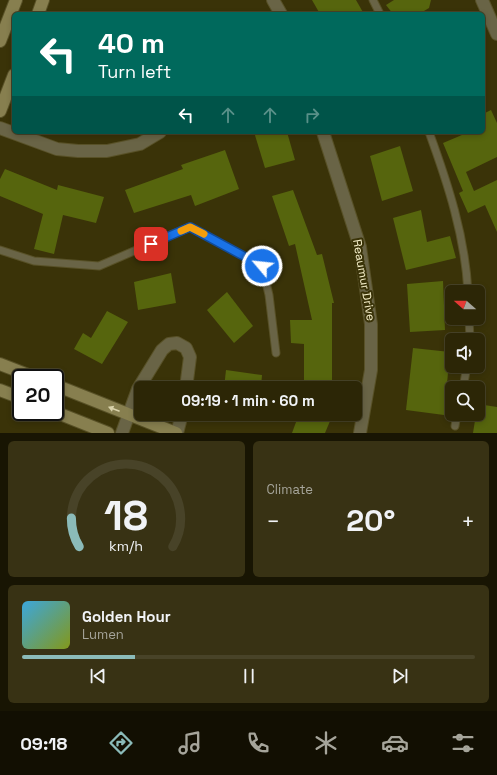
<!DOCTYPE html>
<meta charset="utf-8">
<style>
body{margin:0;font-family:"Space Grotesk",sans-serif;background:#383214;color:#f1f3f6;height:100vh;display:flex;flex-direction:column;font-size:15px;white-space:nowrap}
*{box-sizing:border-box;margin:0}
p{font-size:13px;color:#a6a59b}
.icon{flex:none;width:22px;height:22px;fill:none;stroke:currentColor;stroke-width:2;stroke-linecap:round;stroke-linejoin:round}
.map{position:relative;height:433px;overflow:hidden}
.sheet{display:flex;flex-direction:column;gap:8px;padding:8px;background:#181503;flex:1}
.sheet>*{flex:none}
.guide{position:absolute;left:12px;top:12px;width:473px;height:122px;border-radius:6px;box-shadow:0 2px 6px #0003,0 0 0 1px #484328;background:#00695c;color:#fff;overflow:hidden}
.needle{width:26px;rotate:291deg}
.tools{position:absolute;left:445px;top:285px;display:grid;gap:8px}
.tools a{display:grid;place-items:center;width:40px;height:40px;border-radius:6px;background:#2c2606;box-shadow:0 2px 6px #0003,0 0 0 1px #484328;font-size:20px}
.speed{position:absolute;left:12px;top:369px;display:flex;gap:8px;font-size:20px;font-weight:700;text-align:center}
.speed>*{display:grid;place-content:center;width:52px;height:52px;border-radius:50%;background:#2c2606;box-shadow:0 2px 6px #0003,0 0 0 1px #484328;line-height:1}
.speed .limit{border:2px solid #111;border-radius:6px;background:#fff;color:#111}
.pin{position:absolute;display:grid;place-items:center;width:34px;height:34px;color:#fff;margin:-17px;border-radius:8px;box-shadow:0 2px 6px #0006}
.me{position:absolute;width:44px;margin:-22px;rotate:298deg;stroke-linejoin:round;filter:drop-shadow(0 0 3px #0008)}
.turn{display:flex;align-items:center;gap:14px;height:84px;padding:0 20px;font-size:18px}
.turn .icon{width:52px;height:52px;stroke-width:2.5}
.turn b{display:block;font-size:28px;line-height:34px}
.lanes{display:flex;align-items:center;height:38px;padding:0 20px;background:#0003;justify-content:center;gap:20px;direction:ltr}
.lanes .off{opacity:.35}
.big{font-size:30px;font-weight:800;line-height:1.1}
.sheet .widget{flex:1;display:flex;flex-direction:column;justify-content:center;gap:6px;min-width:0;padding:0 14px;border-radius:6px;background:#383214}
.sheet .dial{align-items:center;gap:0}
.dial svg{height:104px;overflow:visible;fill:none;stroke:#484328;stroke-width:7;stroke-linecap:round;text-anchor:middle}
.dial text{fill:#f1f3f6;stroke:none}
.song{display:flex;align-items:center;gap:12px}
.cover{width:48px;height:48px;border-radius:6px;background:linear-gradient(135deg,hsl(200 70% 55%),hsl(70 70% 35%))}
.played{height:4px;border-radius:2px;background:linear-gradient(90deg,#8bbbb9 25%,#484328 25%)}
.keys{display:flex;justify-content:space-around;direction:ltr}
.heat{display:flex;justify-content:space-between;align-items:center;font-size:22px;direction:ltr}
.sheet .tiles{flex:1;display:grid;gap:8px;grid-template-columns:1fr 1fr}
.widget:last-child{grid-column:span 2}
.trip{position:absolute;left:134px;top:381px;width:228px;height:40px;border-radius:6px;background:#2c2606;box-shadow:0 2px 6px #0003,0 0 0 1px #484328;font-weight:800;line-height:40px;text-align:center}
.tabs{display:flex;height:64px;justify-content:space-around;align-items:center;background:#120f02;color:#a6a59b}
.tabs .icon{width:28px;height:28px}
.tabs .current{color:#8bbbb9}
.tabs b{font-size:18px;color:#f1f3f6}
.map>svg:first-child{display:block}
.building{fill:#56650d}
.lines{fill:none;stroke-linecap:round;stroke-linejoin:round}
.lane-casing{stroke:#585127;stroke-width:9}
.street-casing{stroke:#585127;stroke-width:14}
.secondary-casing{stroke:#585127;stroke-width:14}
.lane{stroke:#696446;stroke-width:7}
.street{stroke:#696446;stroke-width:12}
.secondary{stroke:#877f4f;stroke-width:12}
.oneway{fill:#d9d2aa}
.route-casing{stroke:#114b97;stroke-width:10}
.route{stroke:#1a73e8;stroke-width:7}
.slow{stroke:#f59e0b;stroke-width:7}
.labels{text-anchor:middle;stroke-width:4;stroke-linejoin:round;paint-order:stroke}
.street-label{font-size:12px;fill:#f4eec8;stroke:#3a3308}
</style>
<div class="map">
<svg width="497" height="433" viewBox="0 0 497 433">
<rect width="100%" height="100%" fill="#3a3308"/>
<g class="building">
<polygon points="312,0 356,0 364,14 320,14"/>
<polygon points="394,0 431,0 429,8 419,14 393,14 386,5"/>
<polygon points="491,110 497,123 497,157 466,172 474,191 497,180 497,232 485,205 468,213 459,193 463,191 443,143 469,132 483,132 483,114"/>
<polygon points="254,132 287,132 295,160 265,168"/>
<polygon points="400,146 413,191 382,201 370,156"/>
<polygon points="225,150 239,189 195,206 191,195 134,213 125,190 183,169 181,165"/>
<polygon points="5,169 57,190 58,185 104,197 96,223 63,215 54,254 34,249 43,214 0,196 0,179"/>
<polygon points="293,190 317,255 322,254 334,303 332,303 332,383 304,382 304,344 291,343 290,320 312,320 295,244 289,246 272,196"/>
<polygon points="421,210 427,242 450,236 456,258 406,270 393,218"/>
<polygon points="171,273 176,303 138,310 134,282"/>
<polygon points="443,281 445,330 410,332 407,284"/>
<polygon points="227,292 253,326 234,343 207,310"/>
<polygon points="107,311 128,322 102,364 74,349 83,333 91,338"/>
<polygon points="413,348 450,352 444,415 406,410"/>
<polygon points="226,370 262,375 261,388 224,388"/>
<polygon points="478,404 497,407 497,433 473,433 476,414 478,414"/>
<polygon points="299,414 333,414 325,433 292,433"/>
</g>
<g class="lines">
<defs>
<g id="lane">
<polyline points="373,0 380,14"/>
<path d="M 429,132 C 448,184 465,236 468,292"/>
<polyline points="0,250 34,261 99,266 190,227 262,266 269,295 276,353"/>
<polyline points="469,318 470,340"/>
<polyline points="463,388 467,366"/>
<polyline points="455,426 457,414"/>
</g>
<g id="street">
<polyline points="273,0 281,14"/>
<polyline points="482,0 497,34"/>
<polyline points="0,128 57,149 78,151 107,151 140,144 160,132"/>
<polyline points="323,132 360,247 371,324 371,370 360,433"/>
<polyline points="122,433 138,389 162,350 169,344 177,343 186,348 190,357 186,388"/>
<polyline points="177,433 182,414"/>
</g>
<g id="secondary">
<polyline points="38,14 43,0"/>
<polyline points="0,41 16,0"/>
<polyline points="0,111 14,75"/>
<polyline points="0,364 36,378"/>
<polyline points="55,385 176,433"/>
<polyline points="0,390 21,398"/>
<polyline points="55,412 108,433"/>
</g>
</defs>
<use href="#lane" class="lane-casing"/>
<use href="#street" class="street-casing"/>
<use href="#secondary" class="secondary-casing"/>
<use href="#lane" class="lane"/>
<use href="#street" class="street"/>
<use href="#secondary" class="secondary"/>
</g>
<defs><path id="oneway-solid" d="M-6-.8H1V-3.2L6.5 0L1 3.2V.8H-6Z"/></defs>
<use class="oneway" href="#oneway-solid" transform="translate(114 409) rotate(-159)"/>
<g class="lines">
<defs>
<polyline id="route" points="151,244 190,227 262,266"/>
</defs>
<use href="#route" class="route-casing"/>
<use href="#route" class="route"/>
<polyline class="slow" points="181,231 190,227 204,234"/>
</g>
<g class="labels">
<g class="street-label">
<text transform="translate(364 280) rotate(80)" y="4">Reaumur Drive</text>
</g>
</g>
</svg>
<div class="tools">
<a><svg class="needle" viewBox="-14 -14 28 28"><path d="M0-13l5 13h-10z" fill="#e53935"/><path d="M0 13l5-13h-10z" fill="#a6a59b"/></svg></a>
<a><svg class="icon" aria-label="sound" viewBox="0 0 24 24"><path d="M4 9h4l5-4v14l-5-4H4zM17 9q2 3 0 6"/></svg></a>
<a><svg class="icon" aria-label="search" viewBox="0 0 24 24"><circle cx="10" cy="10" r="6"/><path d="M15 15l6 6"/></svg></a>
</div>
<div class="speed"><div class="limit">20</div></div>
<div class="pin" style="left:151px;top:244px;background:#d93025"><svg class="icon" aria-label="arrive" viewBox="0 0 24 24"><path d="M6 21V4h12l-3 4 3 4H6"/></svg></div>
<svg class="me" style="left:262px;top:266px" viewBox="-20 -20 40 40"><circle r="17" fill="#1a73e8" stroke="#fff" stroke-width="3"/><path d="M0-11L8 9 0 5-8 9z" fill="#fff"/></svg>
<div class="trip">09:19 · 1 min · 60 m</div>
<div class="guide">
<div class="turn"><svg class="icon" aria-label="left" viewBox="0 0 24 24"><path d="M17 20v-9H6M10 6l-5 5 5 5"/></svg><div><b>40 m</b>Turn left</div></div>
<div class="lanes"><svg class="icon" aria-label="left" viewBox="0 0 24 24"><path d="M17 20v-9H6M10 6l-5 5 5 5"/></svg><svg class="icon off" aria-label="ahead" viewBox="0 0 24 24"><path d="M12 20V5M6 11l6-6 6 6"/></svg><svg class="icon off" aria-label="ahead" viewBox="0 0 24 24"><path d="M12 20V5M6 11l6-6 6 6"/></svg><svg class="icon off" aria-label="right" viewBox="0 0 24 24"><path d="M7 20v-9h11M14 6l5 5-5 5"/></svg></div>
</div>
</div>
<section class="sheet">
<div class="tiles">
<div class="widget dial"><svg viewBox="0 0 100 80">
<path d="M14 69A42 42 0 1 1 86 69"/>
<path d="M14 69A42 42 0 0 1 8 47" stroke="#8bbbb9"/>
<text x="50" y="56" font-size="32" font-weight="700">18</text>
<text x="50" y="72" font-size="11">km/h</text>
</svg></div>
<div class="widget"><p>Climate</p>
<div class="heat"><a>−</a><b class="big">20°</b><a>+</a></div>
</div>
<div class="widget">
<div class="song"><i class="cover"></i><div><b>Golden Hour</b><p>Lumen</p></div></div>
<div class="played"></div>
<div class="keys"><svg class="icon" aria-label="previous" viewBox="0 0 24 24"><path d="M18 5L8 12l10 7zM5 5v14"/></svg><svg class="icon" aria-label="pause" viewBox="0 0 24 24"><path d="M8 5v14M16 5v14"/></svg><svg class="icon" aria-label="next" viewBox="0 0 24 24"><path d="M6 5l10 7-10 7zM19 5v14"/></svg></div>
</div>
</div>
</section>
<nav class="tabs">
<b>09:18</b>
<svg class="icon current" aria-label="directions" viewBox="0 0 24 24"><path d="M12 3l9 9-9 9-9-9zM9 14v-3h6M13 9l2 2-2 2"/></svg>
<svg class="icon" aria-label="music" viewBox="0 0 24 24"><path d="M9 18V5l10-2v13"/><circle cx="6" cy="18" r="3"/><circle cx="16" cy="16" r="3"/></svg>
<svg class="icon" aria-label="phone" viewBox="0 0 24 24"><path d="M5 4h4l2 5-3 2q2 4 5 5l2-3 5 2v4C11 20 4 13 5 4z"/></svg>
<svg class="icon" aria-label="climate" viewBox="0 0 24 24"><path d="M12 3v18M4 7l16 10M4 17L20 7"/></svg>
<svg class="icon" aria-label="car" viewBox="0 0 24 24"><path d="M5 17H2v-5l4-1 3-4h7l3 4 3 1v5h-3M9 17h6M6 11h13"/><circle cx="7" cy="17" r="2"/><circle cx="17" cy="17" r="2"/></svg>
<svg class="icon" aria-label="filters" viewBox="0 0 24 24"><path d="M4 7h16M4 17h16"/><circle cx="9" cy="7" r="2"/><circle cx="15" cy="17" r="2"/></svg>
</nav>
